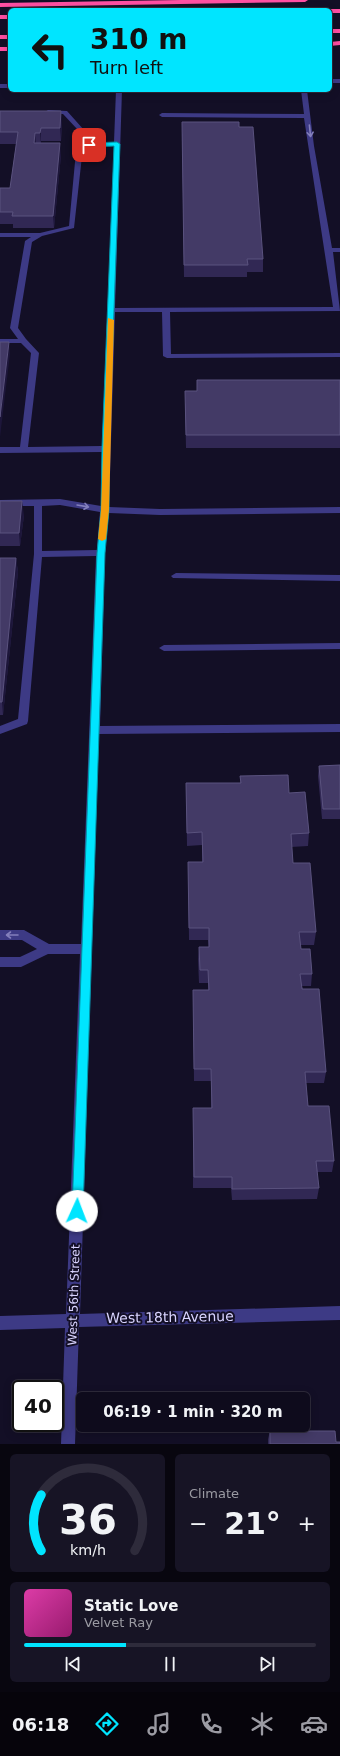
<!DOCTYPE html>
<meta charset="utf-8">
<style>
body{margin:0;font-family:"DejaVu Sans",sans-serif;background:#171425;color:#f1f3f6;height:100vh;display:flex;flex-direction:column;font-size:15px;white-space:nowrap}
*{box-sizing:border-box;margin:0}
p{font-size:13px;color:#9b9ba3}
.icon{flex:none;width:22px;height:22px;fill:none;stroke:currentColor;stroke-width:2;stroke-linecap:round;stroke-linejoin:round}
.map{position:relative;height:1444px;overflow:hidden}
.side{display:flex;flex-direction:column;gap:10px;padding:10px;background:#08060f;flex:1}
.side>*{flex:none}
.hud{position:absolute;left:8px;top:8px;width:324px;height:84px;border-radius:6px;box-shadow:0 2px 10px #0003,0 0 0 1px #2e2b3b;background:#00e5ff;color:#111;overflow:hidden}
.speed{position:absolute;left:12px;top:1380px;display:flex;gap:8px;font-size:20px;font-weight:700;text-align:center}
.speed>*{display:grid;place-content:center;width:52px;height:52px;border-radius:50%;background:#0e0b1c;box-shadow:0 2px 10px #0003,0 0 0 1px #2e2b3b;line-height:1}
.speed .limit{border:2px solid #111;border-radius:6px;background:#fff;color:#111}
.pin{position:absolute;display:grid;place-items:center;width:34px;height:34px;color:#fff;margin:-17px;border-radius:8px;box-shadow:0 2px 6px #0006}
.me{position:absolute;width:44px;margin:-22px;rotate:2deg;stroke-linejoin:round;filter:drop-shadow(0 0 3px #0008)}
.turn{display:flex;align-items:center;gap:14px;height:84px;padding:0 16px;font-size:18px}
.turn .icon{width:52px;height:52px;stroke-width:2.5}
.turn b{display:block;font-size:28px;line-height:34px}
.big{font-size:30px;font-weight:700;line-height:1.1}
.side .card{flex:1;display:flex;flex-direction:column;justify-content:center;gap:6px;min-width:0;padding:0 14px;border-radius:6px;background:#171425}
.side .dial{align-items:center;gap:0}
.dial svg{height:104px;overflow:visible;fill:none;stroke:#2e2b3b;stroke-width:7;stroke-linecap:round;text-anchor:middle}
.dial text{fill:#f1f3f6;stroke:none}
.song{display:flex;align-items:center;gap:12px}
.cover{width:48px;height:48px;border-radius:6px;background:linear-gradient(135deg,hsl(320 70% 55%),hsl(320 70% 35%))}
.played{height:4px;border-radius:2px;background:linear-gradient(90deg,#00e5ff 35%,#2e2b3b 35%)}
.keys{display:flex;justify-content:space-around;direction:ltr}
.heat{display:flex;justify-content:space-between;align-items:center;font-size:22px;direction:ltr}
.side .tiles{flex:1;display:grid;gap:10px;grid-template-columns:1fr 1fr}
.card:last-child{grid-column:span 2}
.trip{position:absolute;left:76px;top:1392px;width:234px;height:40px;border-radius:6px;background:#0e0b1c;box-shadow:0 2px 10px #0003,0 0 0 1px #2e2b3b;font-weight:700;line-height:40px;text-align:center}
.menu{display:flex;height:64px;justify-content:space-around;align-items:center;background:#06040b;color:#9b9ba3}
.menu .icon{width:28px;height:28px}
.menu .selected{color:#00e5ff}
.menu b{font-size:18px;color:#f1f3f6}
.map>svg:first-child{display:block}
.lines{fill:none;stroke-linecap:round;stroke-linejoin:round}
.minor{fill:#3d3a85;fill-rule:evenodd}
.highway{fill:#ff4fa3;fill-rule:evenodd}
.wall{fill:#312854}
.shaded-wall{fill:#1d163a}
.building{fill:#433a66;stroke:#5a527e}
.oneway{stroke:#837fbc}
.route{fill:#00e5ff;stroke:#0095a6}
.slow{fill:#f59e0b}
.labels{text-anchor:middle;stroke-width:4;stroke-linejoin:round;paint-order:stroke}
.street-label{font-size:12px;fill:#d9d4ff;stroke:#130f26}
.near-street-label{font-size:14px;fill:#d9d4ff;stroke:#130f26}
</style>
<div class="map">
<svg width="340" height="1444" viewBox="0 0 340 1444">
<rect width="100%" height="100%" fill="#130f26"/>
<g class="lines">
<g class="minor">
<rect x="330" y="79" width="10" height="4"/>
<rect x="0" y="84" width="10" height="4"/>
<path d="M 116,90 L 122,90 L 115,308 L 333,307 L 304,118 L 162,117 L 159,115 L 162,113 L 304,114 L 301,90 L 307,90 L 314,146 L 332,248 L 340,248 L 340,252 L 333,252 L 340,311 L 170,312 L 171,354 L 340,353 L 340,357 L 167,358 L 163,356 L 162,312 L 115,312 L 109,507 L 160,509 L 340,507 L 340,513 L 160,515 L 109,513 L 105,553 L 100,726 L 340,724 L 340,732 L 99,734 L 80,1314 L 340,1306 L 340,1320 L 79,1327 L 75,1444 L 61,1444 L 65,1328 L 0,1330 L 0,1316 L 66,1314 L 80,954 L 48,954 L 21,967 L 0,967 L 0,957 L 20,957 L 37,949 L 22,940 L 0,940 L 0,930 L 24,930 L 49,944 L 81,944 L 96,556 L 42,557 L 28,721 L 27,724 L 0,734 L 0,726 L 18,719 L 34,554 L 34,506 L 0,506 L 0,500 L 60,499 L 101,506 L 102,452 L 0,453 L 0,447 L 20,447 L 31,353 L 21,343 L 0,343 L 0,339 L 18,339 L 10,328 L 25,241 L 31,237 L 0,237 L 0,233 L 40,233 L 69,226 L 78,130 L 63,114 L 48,114 L 45,112 L 48,110 L 67,111 L 84,130 L 83,143 L 114,142 ZM 114,146 L 102,446 L 28,447 L 39,353 L 26,339 L 18,328 L 32,242 L 42,236 L 74,228 L 83,147 ZM 60,505 L 100,512 L 97,550 L 42,551 L 42,506 Z"/>
<polygon points="176,573 340,575 340,581 173,578 171,576"/>
<polygon points="340,643 340,649 164,651 159,648 164,645"/>
</g>
<g class="highway">
<polygon points="181,0 308,0 305,2 0,7 0,3"/>
<polygon points="330,9 340,9 340,13 330,13 330,10 327,10"/>
<rect x="0" y="15" width="10" height="4"/>
<rect x="330" y="29" width="10" height="4"/>
<rect x="0" y="35" width="10" height="4"/>
<polygon points="340,41 340,45 330,46 330,42"/>
<rect x="0" y="47" width="10" height="4"/>
</g>
</g>
<g class="wall">
<polygon points="0,111 62,123 61,141 41,141 41,143 61,155 54,228 13,228 13,224 0,224 0,188 10,188 16,144 0,144"/>
<polygon points="239,127 263,259 263,272 247,272 247,277 184,277 182,134"/>
<polygon points="197,380 340,380 340,448 186,448 185,404 197,391"/>
<polygon points="0,501 24,515 20,546 0,546"/>
<polygon points="0,558 16,558 18,572 3,715 0,715"/>
<polygon points="340,765 340,819 322,819 318,776 319,766"/>
<polygon points="240,776 289,793 309,833 308,846 291,847 293,863 316,932 314,945 300,945 301,949 312,974 311,986 302,986 326,1072 324,1083 306,1083 308,1106 334,1161 332,1172 317,1172 319,1188 317,1199 232,1200 231,1188 193,1188 193,1108 211,1108 211,1081 194,1081 193,990 208,990 208,983 199,983 198,959 199,947 209,947 208,940 189,940 188,862 202,862 202,845 187,846 186,783 240,783"/>
<polygon points="270,1431 336,1442 340,1444 268,1444 268,1439"/>
</g>
<g class="shaded-wall">
<polygon points="61,111 62,123 61,141 60,128"/>
<polygon points="41,128 41,145 40,133"/>
<polygon points="35,133 36,145 34,143"/>
<polygon points="60,143 61,155 54,228 53,216"/>
<polygon points="9,342 10,354 0,437 0,417"/>
<polygon points="22,501 24,515 20,546 19,533"/>
<polygon points="16,558 18,572 3,715 2,702"/>
</g>
<g class="building">
<polygon points="0,111 61,111 60,128 41,128 40,133 35,133 34,143 60,143 53,216 12,216 13,212 0,212 0,188 10,188 18,132 0,132"/>
<polygon points="182,122 239,122 239,127 253,127 263,259 247,259 248,265 184,265"/>
<polygon points="0,342 9,342 0,417"/>
<polygon points="197,380 340,380 340,435 186,435 185,391 197,391"/>
<polygon points="0,501 22,501 19,533 0,533"/>
<polygon points="0,558 16,558 2,702 0,702"/>
<polygon points="340,765 340,809 323,809 319,766"/>
<polygon points="288,775 289,793 305,792 309,833 291,834 293,863 310,863 316,932 299,932 301,949 310,949 312,974 300,974 302,989 319,989 326,1072 305,1072 308,1106 329,1106 334,1161 316,1161 319,1188 232,1189 232,1177 194,1177 193,1108 212,1108 211,1069 194,1069 193,990 209,990 208,970 200,970 199,947 209,947 209,928 189,928 188,862 203,862 202,832 187,833 186,783 241,783 240,776"/>
<polygon points="270,1431 335,1431 336,1442 340,1442 340,1444 270,1444"/>
</g>
<defs><path id="oneway-shaft" d="M-6 0H5M1.5-3L5.5 0L1.5 3" fill="none" stroke-width="1.6" stroke-linecap="round" stroke-linejoin="round"/></defs>
<g class="oneway">
<use href="#oneway-shaft" transform="translate(310 131) rotate(84)"/>
<use href="#oneway-shaft" transform="translate(83 506) rotate(10)"/>
<use href="#oneway-shaft" transform="translate(12 935) rotate(180)"/>
</g>
<polygon class="route" points="117,142 120,144 109,448 109,510 105,553 83,1211 82,1215 77,1217 73,1215 72,1211 97,553 101,510 102,448 114,146 89,147 86,145 89,143"/>
<polygon class="slow" points="108,318 114,320 109,510 106,539 102,541 98,539 101,510"/>
<g class="labels">
<g class="street-label">
<text transform="translate(74 1295) rotate(-88)" y="4">West 56th Street</text>
</g>
<g class="near-street-label">
<text transform="translate(170 1317) rotate(-1)" y="5">West 18th Avenue</text>
</g>
</g>
</svg>
<div class="speed"><div class="limit">40</div></div>
<div class="pin" style="left:89px;top:145px;background:#d93025"><svg class="icon" aria-label="arrive" viewBox="0 0 24 24"><path d="M6 21V4h12l-3 4 3 4H6"/></svg></div>
<svg class="me" style="left:77px;top:1211px" viewBox="-20 -20 40 40"><circle r="19" fill="#fff"/><path d="M0-13L10 11 0 6-10 11z" fill="#00e5ff"/></svg>
<div class="trip">06:19 · 1 min · 320 m</div>
<div class="hud">
<div class="turn"><svg class="icon" aria-label="left" viewBox="0 0 24 24"><path d="M17 20v-9H6M10 6l-5 5 5 5"/></svg><div><b>310 m</b>Turn left</div></div>
</div>
</div>
<section class="side">
<div class="tiles">
<div class="card dial"><svg viewBox="0 0 100 80">
<path d="M14 69A42 42 0 1 1 86 69"/>
<path d="M14 69A42 42 0 0 1 14 26" stroke="#00e5ff"/>
<text x="50" y="56" font-size="32" font-weight="700">36</text>
<text x="50" y="72" font-size="11">km/h</text>
</svg></div>
<div class="card"><p>Climate</p>
<div class="heat"><a>−</a><b class="big">21°</b><a>+</a></div>
</div>
<div class="card">
<div class="song"><i class="cover"></i><div><b>Static Love</b><p>Velvet Ray</p></div></div>
<div class="played"></div>
<div class="keys"><svg class="icon" aria-label="previous" viewBox="0 0 24 24"><path d="M18 5L8 12l10 7zM5 5v14"/></svg><svg class="icon" aria-label="pause" viewBox="0 0 24 24"><path d="M8 5v14M16 5v14"/></svg><svg class="icon" aria-label="next" viewBox="0 0 24 24"><path d="M6 5l10 7-10 7zM19 5v14"/></svg></div>
</div>
</div>
</section>
<nav class="menu">
<b>06:18</b>
<svg class="icon selected" aria-label="directions" viewBox="0 0 24 24"><path d="M12 3l9 9-9 9-9-9zM9 14v-3h6M13 9l2 2-2 2"/></svg>
<svg class="icon" aria-label="music" viewBox="0 0 24 24"><path d="M9 18V5l10-2v13"/><circle cx="6" cy="18" r="3"/><circle cx="16" cy="16" r="3"/></svg>
<svg class="icon" aria-label="phone" viewBox="0 0 24 24"><path d="M5 4h4l2 5-3 2q2 4 5 5l2-3 5 2v4C11 20 4 13 5 4z"/></svg>
<svg class="icon" aria-label="climate" viewBox="0 0 24 24"><path d="M12 3v18M4 7l16 10M4 17L20 7"/></svg>
<svg class="icon" aria-label="car" viewBox="0 0 24 24"><path d="M5 17H2v-5l4-1 3-4h7l3 4 3 1v5h-3M9 17h6M6 11h13"/><circle cx="7" cy="17" r="2"/><circle cx="17" cy="17" r="2"/></svg>
</nav>
